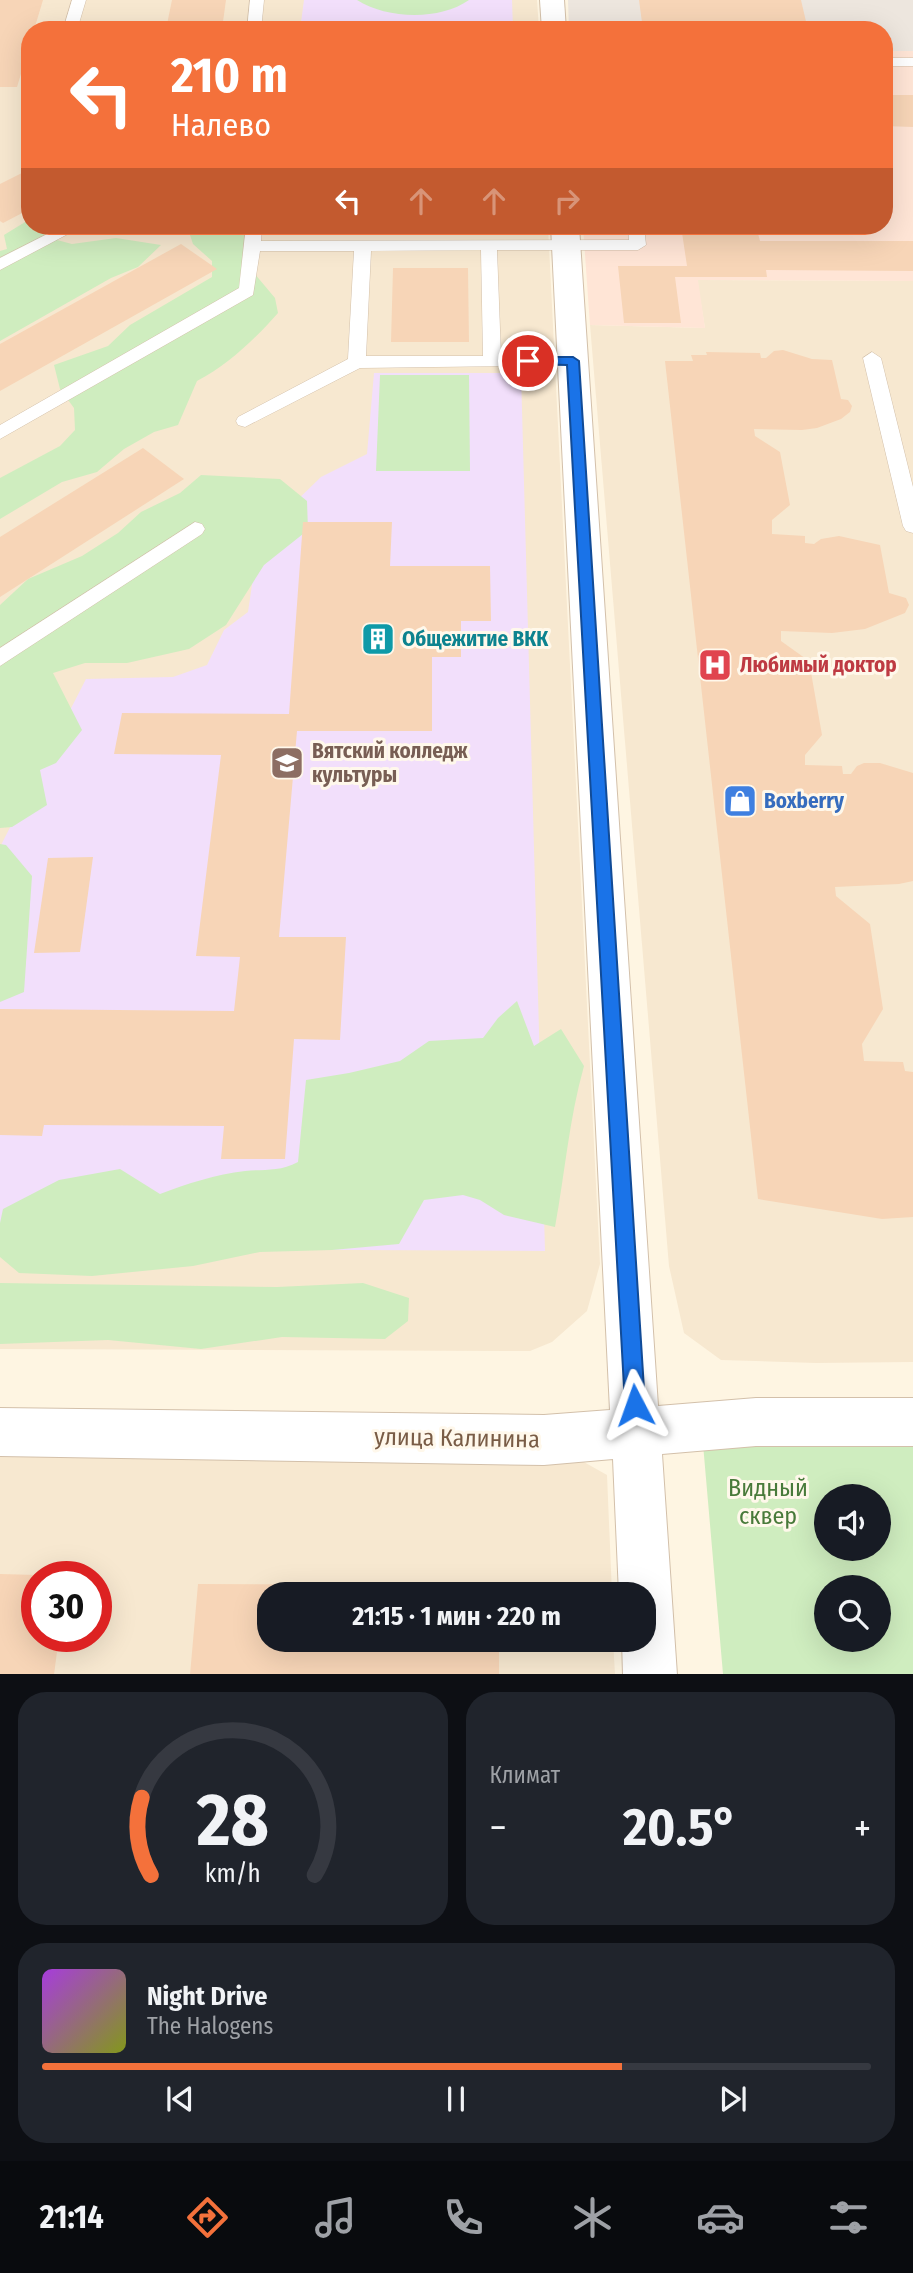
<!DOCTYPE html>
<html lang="ru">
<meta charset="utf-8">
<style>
body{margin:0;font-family:"Fira Sans Condensed",sans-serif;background:#20242c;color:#f1f3f6;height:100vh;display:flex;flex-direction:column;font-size:26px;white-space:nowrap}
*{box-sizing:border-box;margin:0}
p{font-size:23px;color:#9ea1a6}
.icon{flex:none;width:38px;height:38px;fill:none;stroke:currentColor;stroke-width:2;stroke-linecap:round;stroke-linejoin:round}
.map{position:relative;height:1674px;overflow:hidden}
.panel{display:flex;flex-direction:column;gap:18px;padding:18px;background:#0d0f14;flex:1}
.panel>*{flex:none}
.hud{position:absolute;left:21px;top:21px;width:872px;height:214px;border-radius:28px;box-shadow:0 7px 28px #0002;background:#f4713b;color:#fff;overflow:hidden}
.tools{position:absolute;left:814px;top:1484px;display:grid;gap:14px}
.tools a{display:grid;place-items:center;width:77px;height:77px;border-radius:50%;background:#171b24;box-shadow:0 7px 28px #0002;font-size:35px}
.speed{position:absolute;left:21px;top:1561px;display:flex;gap:14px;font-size:35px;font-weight:700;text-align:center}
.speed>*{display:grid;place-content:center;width:91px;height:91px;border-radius:50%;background:#171b24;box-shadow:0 7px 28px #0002;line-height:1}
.speed .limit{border:10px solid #d22;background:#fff;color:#111}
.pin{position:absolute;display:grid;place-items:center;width:60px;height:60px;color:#fff;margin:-30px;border:4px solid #fff;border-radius:50%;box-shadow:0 2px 7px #0007}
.me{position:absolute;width:77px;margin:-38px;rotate:356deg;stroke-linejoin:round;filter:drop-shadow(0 0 5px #0008)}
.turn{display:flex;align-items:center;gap:24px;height:147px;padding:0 35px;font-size:32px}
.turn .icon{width:91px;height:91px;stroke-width:2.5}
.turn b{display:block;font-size:49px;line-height:60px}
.lanes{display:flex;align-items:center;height:66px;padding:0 35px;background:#0003;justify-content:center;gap:35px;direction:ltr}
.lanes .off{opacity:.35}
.big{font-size:52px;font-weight:700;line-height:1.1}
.panel .tile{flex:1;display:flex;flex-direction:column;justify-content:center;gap:10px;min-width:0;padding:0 24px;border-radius:28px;background:#20242c}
.panel .dial{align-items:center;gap:0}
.dial svg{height:182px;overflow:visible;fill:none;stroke:#363941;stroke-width:7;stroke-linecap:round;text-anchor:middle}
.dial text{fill:#f1f3f6;stroke:none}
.song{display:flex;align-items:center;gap:21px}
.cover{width:84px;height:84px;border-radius:10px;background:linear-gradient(135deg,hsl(280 70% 55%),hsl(70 70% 35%))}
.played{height:7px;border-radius:4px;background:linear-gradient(90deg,#f4713b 70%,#363941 70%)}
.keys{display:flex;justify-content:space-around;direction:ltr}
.heat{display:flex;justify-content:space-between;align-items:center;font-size:38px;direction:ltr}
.panel .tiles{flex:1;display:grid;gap:18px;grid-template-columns:1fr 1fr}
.tile:last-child{grid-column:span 2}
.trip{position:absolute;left:257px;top:1582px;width:399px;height:70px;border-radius:28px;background:#171b24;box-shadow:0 7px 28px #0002;font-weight:700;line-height:70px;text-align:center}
.dock{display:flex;height:112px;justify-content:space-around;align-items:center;background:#090b0e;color:#9ea1a6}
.dock .icon{width:49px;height:49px}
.dock .current{color:#f4713b}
.dock b{font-size:32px;color:#f1f3f6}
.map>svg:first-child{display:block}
.residential{fill:#f7e8d0;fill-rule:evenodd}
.commercial{fill:#ffe5d6}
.industrial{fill:#ede6de}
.education{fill:#f2dffb}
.green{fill:#cfedbf;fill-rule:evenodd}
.building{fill:#f7d5b7}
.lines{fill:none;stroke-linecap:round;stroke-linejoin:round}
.service-casing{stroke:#d3c0aa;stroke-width:1}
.minor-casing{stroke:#d3c0aa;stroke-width:2}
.service{fill:#fff;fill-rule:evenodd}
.minor{fill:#fff;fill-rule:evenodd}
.route{fill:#1a73e8;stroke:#114b97;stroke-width:2}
.labels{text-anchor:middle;stroke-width:6;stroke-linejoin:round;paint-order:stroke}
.culture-label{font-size:21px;font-weight:bold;fill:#0d838f;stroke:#fff8eb;text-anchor:start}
.health-label{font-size:21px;font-weight:bold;fill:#be3a42;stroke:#fff8eb;text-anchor:start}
.education-label{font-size:21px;font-weight:bold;fill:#785e54;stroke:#fff8eb;text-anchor:start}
.shop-label{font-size:21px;font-weight:bold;fill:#366cbe;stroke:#fff8eb;text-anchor:start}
.near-street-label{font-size:24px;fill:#795c46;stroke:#fff8eb}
.near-park-label{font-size:24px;fill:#487a3a;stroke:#fff8eb}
</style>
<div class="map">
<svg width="913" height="1675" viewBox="0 0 913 1675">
<rect width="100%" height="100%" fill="#fef5e2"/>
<g class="residential">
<polygon points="0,0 537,0 539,30 30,30 30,226 548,226 600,1264 587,1311 552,1342 530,1351 0,1349"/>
<polygon points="697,280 913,281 913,1362 816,1363 721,1360 684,1333 669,1266 590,325 705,328"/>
<path d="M 0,1447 L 575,1457 L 607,1475 L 612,1594 L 270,1594 L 270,1640 L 613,1640 L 615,1674 L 0,1675 ZM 37,1577 L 96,1577 L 96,1636 L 37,1636 Z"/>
</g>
<polygon class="commercial" points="884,51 913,51 913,281 698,280 705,328 590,325 583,226 884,226"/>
<polygon class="industrial" points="568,0 913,0 913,51 884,51 884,30 569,30"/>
<g class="education">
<polygon points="304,0 512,0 513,30 300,30"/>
<polygon points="374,373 521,373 545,1251 0,1248 0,847 86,679 173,677 207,665 224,630 248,612 259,537 321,477 367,454"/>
</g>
<g class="green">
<path d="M 357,0 L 469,0 C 439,21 387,19 357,0 Z"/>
<polygon points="30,219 30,226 63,226 54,231 57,240 72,244 116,238 161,245 138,267 111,278 0,341 0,251 7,249 4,235"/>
<path d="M 197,226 L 242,226 L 257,251 L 248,266 L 275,298 L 278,313 C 254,340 228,365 197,381 L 178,425 L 154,432 L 124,449 L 97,472 L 62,482 L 0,519 L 0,478 L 60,446 L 75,430 L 74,408 L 60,389 L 54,365 L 108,346 L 130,325 L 212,277 L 212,261 L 193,244 L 188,229 Z"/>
<polygon points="380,375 469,375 470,471 376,471"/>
<polygon points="201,475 280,479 307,501 308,530 264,565 226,625 189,649 127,663 85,663 53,673 82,730 56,763 40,770 47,805 12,827 0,828 0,605 28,579 82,556 118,533 141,512 180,493"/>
<polygon points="0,844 6,845 32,876 24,992 0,1002"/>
<path d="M 517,1001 L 534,1046 L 561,1029 L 584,1066 C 569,1119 565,1173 555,1227 L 504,1215 L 480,1200 L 463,1195 L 424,1200 L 399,1244 L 332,1250 L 260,1252 L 193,1266 L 92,1276 L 19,1273 L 0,1257 L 0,1223 L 3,1209 L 59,1180 L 120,1169 L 160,1194 C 187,1184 216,1174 245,1171 C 265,1169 279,1172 298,1162 L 306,1080 L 349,1073 L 400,1061 L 429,1041 L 483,1038 L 498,1018 Z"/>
<polygon points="0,1283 277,1287 363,1283 409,1298 408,1321 385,1339 282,1337 201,1349 108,1340 0,1344"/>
<path d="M 703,1444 L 913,1446 L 913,1674 L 723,1674 ZM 826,1496 L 878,1496 L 878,1549 L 826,1549 ZM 826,1587 L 878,1587 L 878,1640 L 826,1640 Z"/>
</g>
<g class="building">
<polygon points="0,0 43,0 34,30 30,30 30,44 17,87 0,87"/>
<polygon points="172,0 226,0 222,29 166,29"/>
<polygon points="639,0 801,0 808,30 643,30"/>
<polygon points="884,95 913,95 913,127 884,126"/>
<polygon points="30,169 30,209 3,223 0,221 0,184"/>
<polygon points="681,226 756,226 760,241 913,241 913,271 766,270 767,277 675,277 681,323 624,323 618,266 687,266"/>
<polygon points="181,244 217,269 0,391 0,344"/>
<polygon points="393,268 468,268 469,342 391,342"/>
<polygon points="783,350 812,359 832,360 841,399 848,400 852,406 850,412 841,419 817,428 802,430 754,429 755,436 780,452 790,505 772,520 772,534 805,536 805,543 814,544 821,539 839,536 880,545 889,593 906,598 909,605 905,613 865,629 832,633 781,631 781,641 809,661 822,735 805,755 805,765 842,766 843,774 851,774 857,766 864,763 880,763 913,773 913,881 899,884 835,887 836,896 870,924 883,1009 862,1044 864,1061 903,1062 905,1071 913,1072 913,1217 882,1219 758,1199 665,361 693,361 691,355 707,355 706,352 760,353 761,358 766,358 774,351"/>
<polygon points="143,448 184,479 0,597 0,537"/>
<polygon points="303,522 392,522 390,566 490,566 491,621 461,621 461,657 432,657 432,731 297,731 279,937 346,937 340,1040 294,1039 285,1159 221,1159 224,1126 44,1125 42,1136 0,1135 0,1009 234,1011 240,957 196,956 221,755 114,754 122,713 289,714"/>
<polygon points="93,857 80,952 34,953 48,858"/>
<polygon points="0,1574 37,1575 37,1636 59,1636 54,1675 0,1675"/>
<polygon points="198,1584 498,1585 498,1594 270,1594 270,1640 499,1640 499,1675 190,1675"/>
</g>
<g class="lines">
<defs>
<g id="service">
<polygon points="72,0 86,0 77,30 63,30"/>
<polygon points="250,0 264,0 261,30 247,30"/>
<rect x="884" y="58" width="29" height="8"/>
<polygon points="63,226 83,226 0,270 0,258"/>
<path d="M 246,226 L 262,226 L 261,241 L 629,240 L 628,226 L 644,226 L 646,245 L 638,250 L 497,250 L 501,356 L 573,355 L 579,357 L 582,361 L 579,365 L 360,368 L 245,427 L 238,425 L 236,421 L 238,417 L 348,359 L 354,251 L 260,251 L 253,295 L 0,439 L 0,425 L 239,288 ZM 481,250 L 483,356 L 366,356 L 371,251 Z"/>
<polygon points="872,352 881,358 913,487 913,533 906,531 903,526 863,358"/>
<polygon points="195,522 202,524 205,529 202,534 0,666 0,648"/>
</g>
<g id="minor">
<polygon points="540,0 564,0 566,30 542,30"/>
<polygon points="551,226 579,226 658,1406 756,1398 913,1398 913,1446 756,1446 662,1454 677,1675 623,1675 622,1640 644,1640 644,1594 619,1594 613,1459 544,1465 0,1456 0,1408 544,1415 610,1410"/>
</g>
</defs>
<use href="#service" class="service-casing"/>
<use href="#minor" class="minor-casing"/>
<use href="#service" class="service"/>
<use href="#minor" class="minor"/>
</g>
<polygon class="route" points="528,357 573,357 579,361 645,1405 643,1412 635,1415 628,1412 625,1405 567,365 523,364 522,361"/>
<defs>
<symbol id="building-square" viewBox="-11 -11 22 22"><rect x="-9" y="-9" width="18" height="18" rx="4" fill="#0f9aa8" stroke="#fff8eb"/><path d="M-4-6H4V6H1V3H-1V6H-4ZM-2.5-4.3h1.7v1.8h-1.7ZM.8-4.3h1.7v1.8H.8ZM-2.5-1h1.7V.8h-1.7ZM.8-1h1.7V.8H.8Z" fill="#fff"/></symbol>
<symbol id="hospital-square" viewBox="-11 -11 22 22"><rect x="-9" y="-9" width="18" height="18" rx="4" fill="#e0444e" stroke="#fff8eb"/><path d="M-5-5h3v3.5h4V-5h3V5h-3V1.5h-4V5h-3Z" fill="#fff"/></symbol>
<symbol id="university-square" viewBox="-11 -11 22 22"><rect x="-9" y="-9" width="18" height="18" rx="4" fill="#8d6e63" stroke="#fff8eb"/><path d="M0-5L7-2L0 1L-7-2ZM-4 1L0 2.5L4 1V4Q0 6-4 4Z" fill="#fff"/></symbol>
<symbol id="shop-square" viewBox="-11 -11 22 22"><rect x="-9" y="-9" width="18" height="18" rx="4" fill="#3f7fe0" stroke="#fff8eb"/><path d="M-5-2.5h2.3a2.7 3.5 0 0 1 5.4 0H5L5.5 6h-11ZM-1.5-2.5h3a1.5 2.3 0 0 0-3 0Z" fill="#fff"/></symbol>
</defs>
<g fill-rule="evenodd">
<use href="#building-square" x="359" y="620" width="38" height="38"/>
<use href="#hospital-square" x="696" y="646" width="38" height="38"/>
<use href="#university-square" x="268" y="744" width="38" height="38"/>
<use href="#shop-square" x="721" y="782" width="38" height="38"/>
</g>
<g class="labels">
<g class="culture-label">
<text x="402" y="646">Общежитие ВКК</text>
</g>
<g class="health-label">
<text x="740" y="672">Любимый доктор</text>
</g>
<g class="education-label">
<text x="312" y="758">Вятский колледж<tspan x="312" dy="24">культуры</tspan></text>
</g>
<g class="shop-label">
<text x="764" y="808">Boxberry</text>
</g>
<g class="near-street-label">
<text transform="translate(457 1438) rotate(1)" y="8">улица Калинина</text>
</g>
<g class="near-park-label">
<text x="768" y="1496">Видный<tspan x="768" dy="28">сквер</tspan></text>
</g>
</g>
</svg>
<div class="tools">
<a><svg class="icon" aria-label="sound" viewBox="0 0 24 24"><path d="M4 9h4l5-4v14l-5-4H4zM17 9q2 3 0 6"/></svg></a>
<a><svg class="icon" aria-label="search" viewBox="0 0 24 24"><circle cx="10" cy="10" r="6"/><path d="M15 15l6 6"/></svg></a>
</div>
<div class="speed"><div class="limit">30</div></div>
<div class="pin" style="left:528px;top:361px;background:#d93025"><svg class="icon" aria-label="arrive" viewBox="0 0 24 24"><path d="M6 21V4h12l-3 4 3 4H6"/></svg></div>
<svg class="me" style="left:635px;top:1405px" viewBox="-20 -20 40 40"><path d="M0-17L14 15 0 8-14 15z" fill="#1a73e8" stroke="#fff" stroke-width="4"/></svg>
<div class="trip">21:15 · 1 мин · 220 m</div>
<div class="hud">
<div class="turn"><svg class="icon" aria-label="left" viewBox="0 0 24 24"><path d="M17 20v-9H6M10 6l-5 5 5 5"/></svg><div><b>210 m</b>Налево</div></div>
<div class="lanes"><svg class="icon" aria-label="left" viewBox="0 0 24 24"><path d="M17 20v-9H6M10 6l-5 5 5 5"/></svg><svg class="icon off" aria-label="ahead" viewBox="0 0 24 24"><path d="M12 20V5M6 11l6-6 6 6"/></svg><svg class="icon off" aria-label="ahead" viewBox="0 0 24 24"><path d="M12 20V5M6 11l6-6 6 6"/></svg><svg class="icon off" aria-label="right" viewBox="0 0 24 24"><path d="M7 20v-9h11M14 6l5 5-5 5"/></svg></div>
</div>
</div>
<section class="panel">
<div class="tiles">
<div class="tile dial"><svg viewBox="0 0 100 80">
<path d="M14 69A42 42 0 1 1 86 69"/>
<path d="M14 69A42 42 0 0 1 10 35" stroke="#f4713b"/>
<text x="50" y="56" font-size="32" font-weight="700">28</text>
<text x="50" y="72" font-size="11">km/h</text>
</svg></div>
<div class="tile"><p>Климат</p>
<div class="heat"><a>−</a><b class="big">20.5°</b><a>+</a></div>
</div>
<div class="tile">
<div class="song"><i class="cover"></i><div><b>Night Drive</b><p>The Halogens</p></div></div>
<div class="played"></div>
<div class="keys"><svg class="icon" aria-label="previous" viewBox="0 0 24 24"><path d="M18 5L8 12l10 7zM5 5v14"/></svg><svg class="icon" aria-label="pause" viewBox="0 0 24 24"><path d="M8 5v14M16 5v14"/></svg><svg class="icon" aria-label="next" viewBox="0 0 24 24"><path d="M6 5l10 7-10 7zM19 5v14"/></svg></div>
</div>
</div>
</section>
<nav class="dock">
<b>21:14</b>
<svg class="icon current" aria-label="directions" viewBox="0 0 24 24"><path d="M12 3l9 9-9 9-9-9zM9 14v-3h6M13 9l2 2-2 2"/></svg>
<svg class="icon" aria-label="music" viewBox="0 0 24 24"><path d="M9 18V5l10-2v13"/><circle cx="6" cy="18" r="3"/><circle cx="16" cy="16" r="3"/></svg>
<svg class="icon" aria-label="phone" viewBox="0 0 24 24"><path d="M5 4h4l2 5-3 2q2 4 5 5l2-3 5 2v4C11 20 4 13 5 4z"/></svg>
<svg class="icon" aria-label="climate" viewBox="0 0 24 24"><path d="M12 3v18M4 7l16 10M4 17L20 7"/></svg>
<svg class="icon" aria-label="car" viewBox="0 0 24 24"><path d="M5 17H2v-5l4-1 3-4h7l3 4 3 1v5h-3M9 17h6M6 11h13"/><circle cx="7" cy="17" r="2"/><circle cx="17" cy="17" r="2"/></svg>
<svg class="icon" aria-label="filters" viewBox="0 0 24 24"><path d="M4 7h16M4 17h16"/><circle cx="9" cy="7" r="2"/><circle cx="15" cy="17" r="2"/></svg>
</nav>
